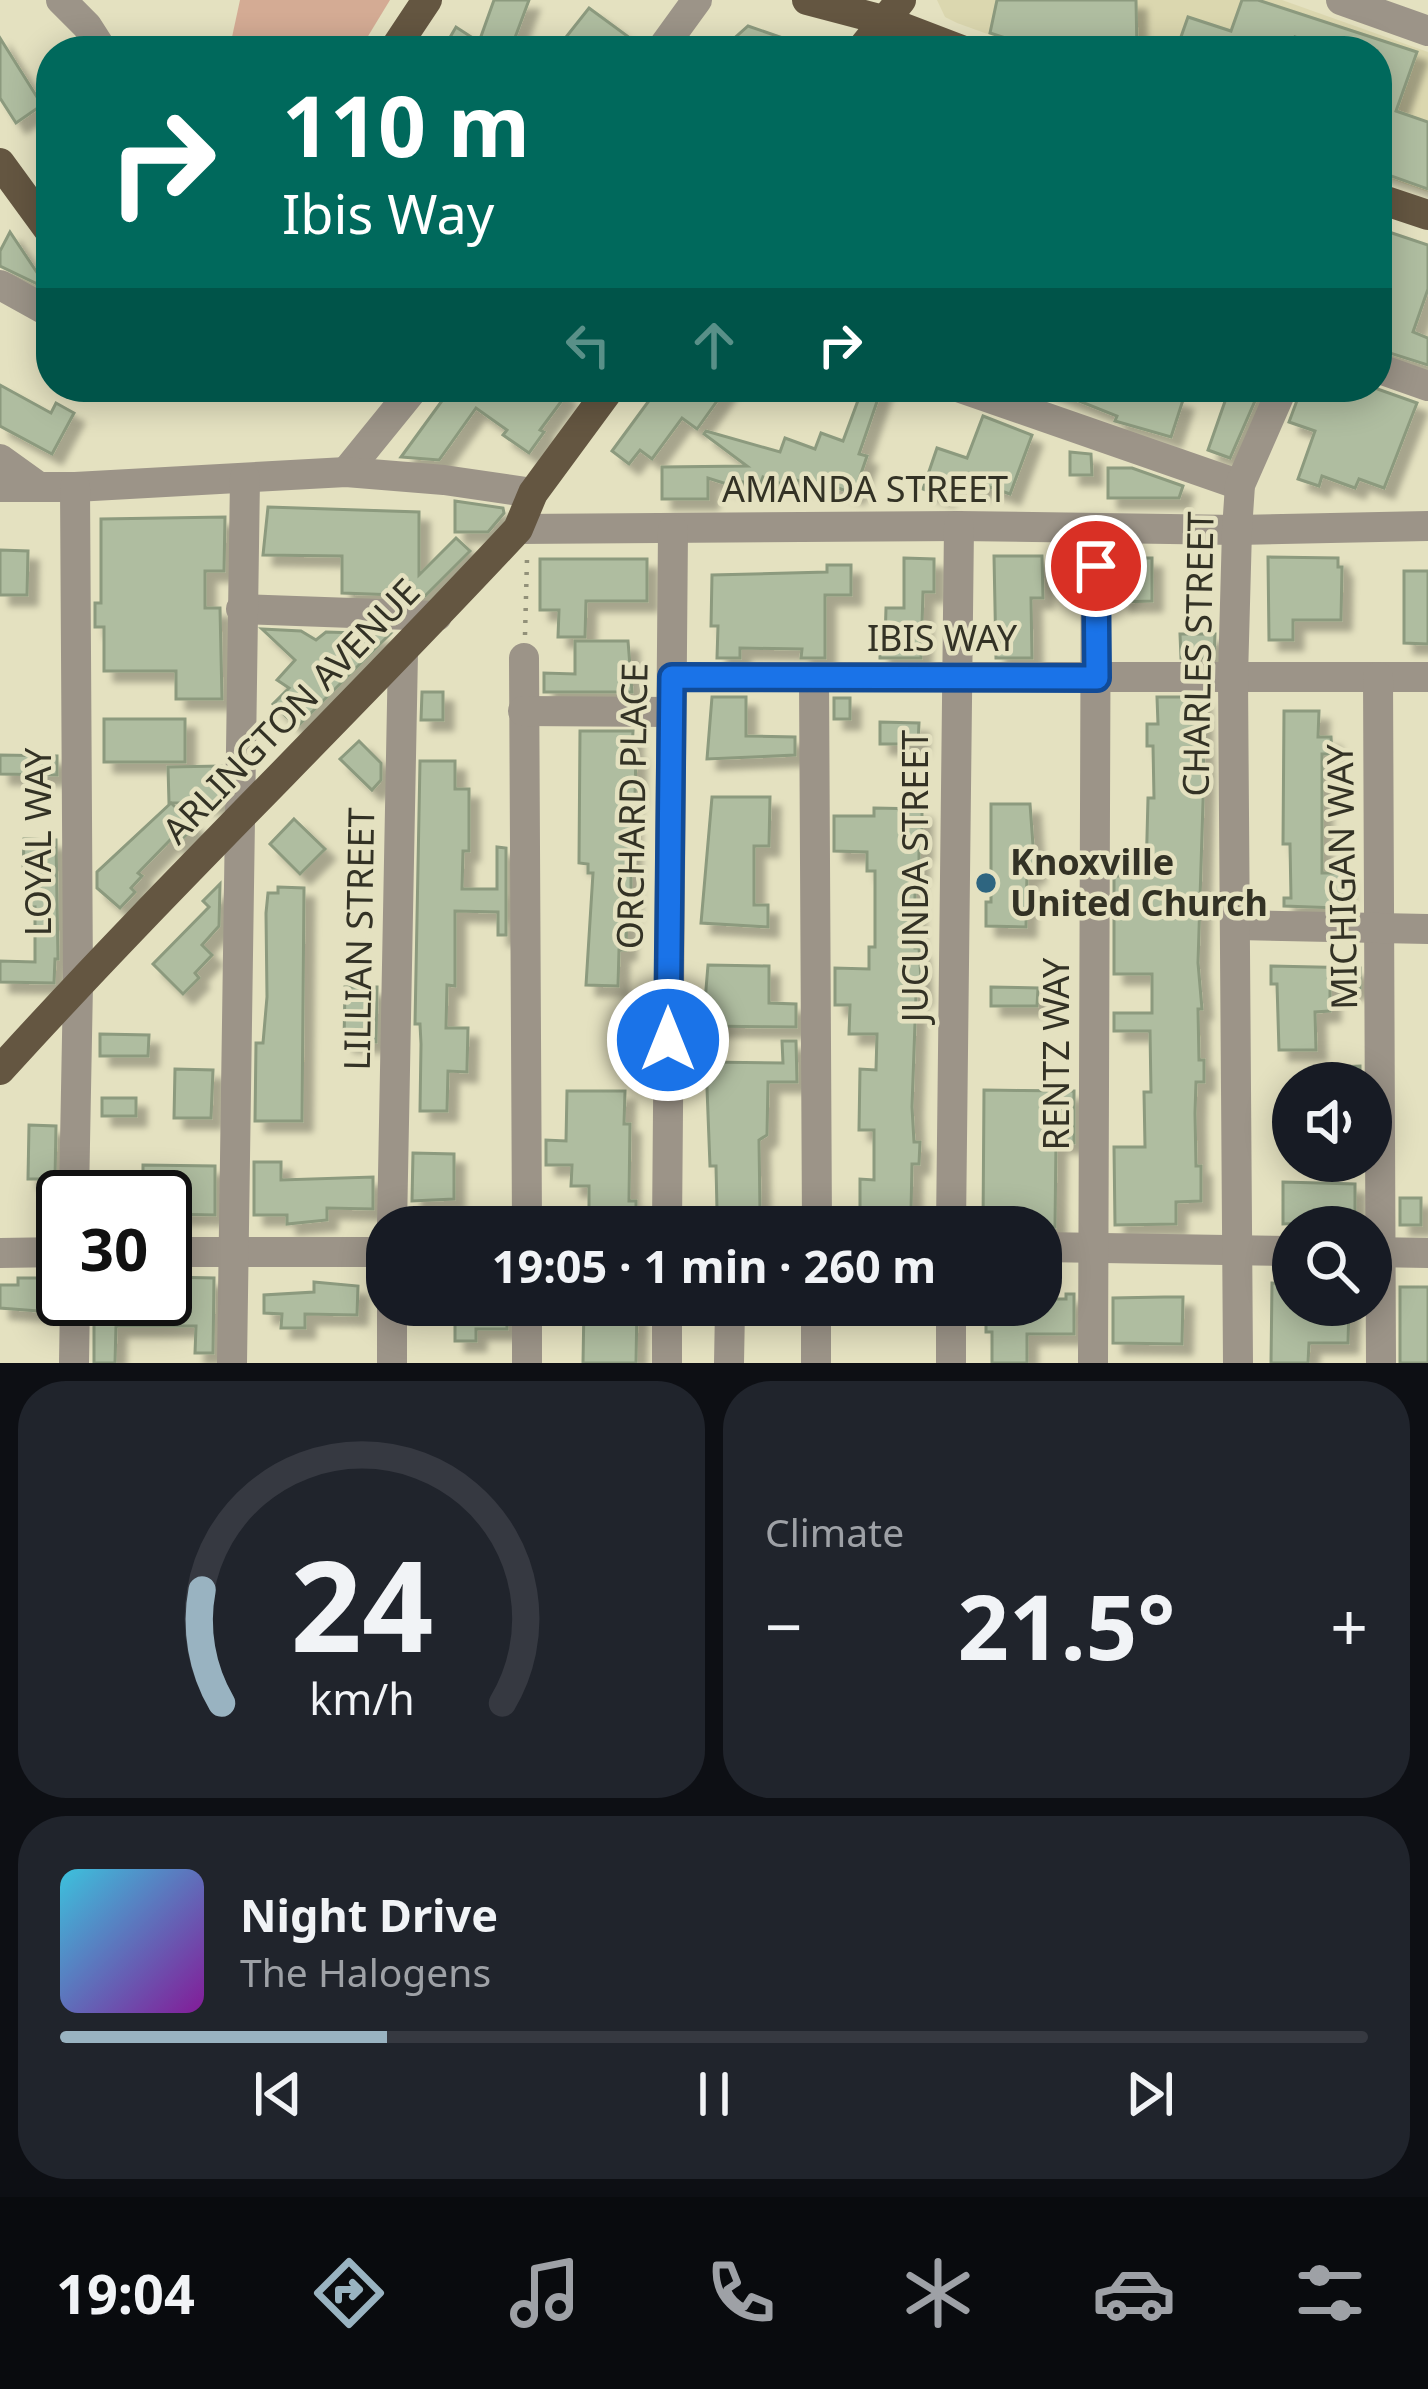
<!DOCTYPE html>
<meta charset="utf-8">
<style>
body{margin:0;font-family:"Noto Sans",sans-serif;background:#20242c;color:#f1f3f6;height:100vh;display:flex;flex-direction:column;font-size:45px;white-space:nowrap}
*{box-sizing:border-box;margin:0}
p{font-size:39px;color:#9ea1a6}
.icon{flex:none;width:66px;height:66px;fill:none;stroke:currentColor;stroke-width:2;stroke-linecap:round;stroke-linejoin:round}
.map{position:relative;height:1363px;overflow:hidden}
.side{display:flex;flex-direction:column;gap:18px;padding:18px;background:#0d0f14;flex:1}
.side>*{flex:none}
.guide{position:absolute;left:36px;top:36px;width:1356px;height:366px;border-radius:48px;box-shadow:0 6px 30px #0003;background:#00695c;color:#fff;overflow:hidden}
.controls{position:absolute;left:1272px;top:1062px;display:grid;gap:24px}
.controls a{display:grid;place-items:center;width:120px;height:120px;border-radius:50%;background:#171b24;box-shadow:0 6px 30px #0003;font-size:60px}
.speed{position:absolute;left:36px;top:1170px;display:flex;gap:24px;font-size:60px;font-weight:700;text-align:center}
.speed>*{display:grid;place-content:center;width:156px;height:156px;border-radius:50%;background:#171b24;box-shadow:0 6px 30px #0003;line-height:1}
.speed .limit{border:6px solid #111;border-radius:18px;background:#fff;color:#111}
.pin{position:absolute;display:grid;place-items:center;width:102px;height:102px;color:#fff;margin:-51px;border:6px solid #fff;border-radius:50%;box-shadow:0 3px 12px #0007}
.me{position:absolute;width:132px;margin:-66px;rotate:0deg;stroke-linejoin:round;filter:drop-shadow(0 0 9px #0008)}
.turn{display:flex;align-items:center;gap:42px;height:252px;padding:0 48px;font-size:54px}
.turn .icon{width:156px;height:156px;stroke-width:2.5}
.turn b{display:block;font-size:84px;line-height:102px}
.lanes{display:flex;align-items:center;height:114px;padding:0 48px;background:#0003;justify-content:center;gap:60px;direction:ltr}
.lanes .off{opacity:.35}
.big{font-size:90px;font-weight:700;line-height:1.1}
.side .card{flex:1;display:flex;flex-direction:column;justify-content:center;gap:18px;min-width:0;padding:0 42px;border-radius:48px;background:#20242c}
.side .dial{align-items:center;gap:0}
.dial svg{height:312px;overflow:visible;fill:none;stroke:#363941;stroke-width:7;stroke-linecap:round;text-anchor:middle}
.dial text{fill:#f1f3f6;stroke:none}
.song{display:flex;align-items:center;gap:36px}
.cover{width:144px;height:144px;border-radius:18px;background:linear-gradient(135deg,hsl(190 70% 55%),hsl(290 70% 35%))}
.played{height:12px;border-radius:6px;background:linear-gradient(90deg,#99b3c1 25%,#363941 25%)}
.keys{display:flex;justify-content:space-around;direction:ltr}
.heat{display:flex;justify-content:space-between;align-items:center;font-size:66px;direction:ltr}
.side .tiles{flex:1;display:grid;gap:18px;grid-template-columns:1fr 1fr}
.card:last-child{grid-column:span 2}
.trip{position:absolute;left:366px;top:1206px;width:696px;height:120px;border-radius:48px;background:#171b24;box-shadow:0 6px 30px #0003;font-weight:700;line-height:120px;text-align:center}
.dock{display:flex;height:192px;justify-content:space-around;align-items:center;background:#090b0e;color:#9ea1a6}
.dock .icon{width:84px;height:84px}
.dock .selected{color:#99b3c1}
.dock b{font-size:54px;color:#f1f3f6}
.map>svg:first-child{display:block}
.built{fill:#dbd7af}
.green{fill:#d4ab94}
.building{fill:#afbda0;stroke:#8c9a7e;stroke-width:3;filter:url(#shadow)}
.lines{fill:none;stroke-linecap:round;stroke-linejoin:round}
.path{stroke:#929079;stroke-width:4.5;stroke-dasharray:3 9;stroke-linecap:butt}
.minor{stroke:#9c9488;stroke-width:30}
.major{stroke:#645641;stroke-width:30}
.route-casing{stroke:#114b97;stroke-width:30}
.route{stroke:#1a73e8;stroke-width:21}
.poi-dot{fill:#2e6580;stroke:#e4e1c0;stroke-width:4.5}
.labels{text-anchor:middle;stroke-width:9;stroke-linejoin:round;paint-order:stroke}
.street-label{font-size:36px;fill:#333225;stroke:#e4e1c0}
.poi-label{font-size:36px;font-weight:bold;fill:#333225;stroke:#e4e1c0;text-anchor:start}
</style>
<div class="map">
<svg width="1428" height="1363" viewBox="0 0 1428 1363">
<defs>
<filter id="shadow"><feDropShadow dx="10" dy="10" stdDeviation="3" flood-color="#0004"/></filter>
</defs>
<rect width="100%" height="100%" fill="#e4e1c0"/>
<polygon class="built" points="937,0 1282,0 1428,52 1428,192 1377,174 1377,51 1035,51 957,23 945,17"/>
<polygon class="green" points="240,0 390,0 359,51 229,51"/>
<g class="building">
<polygon points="494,0 529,0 510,51 442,51 456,27 479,42"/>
<polygon points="997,0 1136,0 1137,51 1045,51 990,33"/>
<polygon points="1242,0 1258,0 1417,52 1396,111 1428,122 1428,189 1377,171 1377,51 1334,51 1295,37 1290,51 1176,51 1188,17 1231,31"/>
<polygon points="589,8 630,38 621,51 555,51"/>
<polygon points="748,26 812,48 812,51 720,51"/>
<polygon points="0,38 42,105 16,123 0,98"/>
<polygon points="10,232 48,289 0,266 0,251"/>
<polygon points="1389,232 1428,245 1428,289 1413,332 1428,338 1428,365 1377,349 1377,265"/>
<polygon points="0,385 51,413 56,403 74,413 52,454 0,426"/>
<polygon points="452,387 556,387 566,395 540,430 544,432 529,453 503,435 507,430 476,408 439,460 401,457"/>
<polygon points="659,387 727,387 697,429 682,418 652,459 640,450 629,464 612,451"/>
<polygon points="863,387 882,387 859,454 867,456 854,494 825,483 823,489 793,479 790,487 763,477 759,488 735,479 733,486 708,478 708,499 662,499 662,467 747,466 704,434 706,431 780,452 785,438 815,449 821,433 843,441"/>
<polygon points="1044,387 1139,387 1183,400 1171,437 1115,421 1117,416"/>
<polygon points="1230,387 1261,387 1230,458 1208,450"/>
<polygon points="1302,387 1372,387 1417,403 1384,488 1359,479 1355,488 1322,476 1319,486 1298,479 1315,431 1289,422"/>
<polygon points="983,416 1032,435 1010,494 981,484 979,490 950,480 944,496 923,489 937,448 967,458"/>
<polygon points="1070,452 1091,454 1092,475 1070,475"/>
<polygon points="1108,468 1132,468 1183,486 1179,498 1108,498"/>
<polygon points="455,501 503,508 504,513 488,532 455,532"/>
<polygon points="268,507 419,512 419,575 456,538 470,551 425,596 342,593 342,556 263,555"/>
<polygon points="225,517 224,571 205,571 205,608 220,608 222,699 176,699 176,671 104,671 104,627 95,627 95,603 101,603 101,519"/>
<polygon points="0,550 28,551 27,595 0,595"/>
<polygon points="994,556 1042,556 1043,598 1031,598 1032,658 996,658"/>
<polygon points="1268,557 1338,558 1338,567 1342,567 1341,620 1293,620 1293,640 1269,640"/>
<polygon points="904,558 934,559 934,592 923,592 921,658 880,658 880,641 885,641 886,608 904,608"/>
<polygon points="1120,558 1152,558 1152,601 1120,602"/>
<polygon points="540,559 647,559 647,601 586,601 585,637 558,637 559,610 540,610"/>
<polygon points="827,565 851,565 851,595 825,595 825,658 801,658 802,649 740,648 740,658 717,658 718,626 711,626 712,575 827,572"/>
<polygon points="1404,571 1428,571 1428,644 1404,643"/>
<polygon points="262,629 301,631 316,640 326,632 390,634 297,727 273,704 289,688 277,680 295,660"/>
<polygon points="1180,634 1215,634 1214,658 1181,658"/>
<polygon points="575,641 628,641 632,692 544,692 544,673 575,674"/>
<polygon points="422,692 443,692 443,720 421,720"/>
<polygon points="712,697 746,697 746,736 795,737 795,755 707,759"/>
<polygon points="1157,697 1201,697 1204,770 1198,963 1202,1009 1198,1009 1199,1060 1204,1060 1204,1082 1196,1082 1195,1113 1196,1166 1201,1166 1201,1201 1176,1202 1176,1224 1115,1225 1114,1147 1145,1147 1144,1092 1151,1092 1150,1031 1114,1031 1114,1013 1152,1013 1152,974 1114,974 1114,876 1146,876 1148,798 1154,798 1153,746 1147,746 1147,724 1158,724"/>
<rect x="834" y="698" width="16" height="21"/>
<polygon points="1284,711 1319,711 1318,737 1331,737 1332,754 1322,754 1322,873 1344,873 1344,893 1338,893 1338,908 1284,906 1284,898 1291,898 1290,844 1283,844"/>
<rect x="104" y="719" width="81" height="43"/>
<polygon points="880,722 919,723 918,744 880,744"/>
<polygon points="580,731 633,731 632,751 636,751 635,796 631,796 631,910 627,910 626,950 619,950 618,986 586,985 593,873 588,873 588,864 579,863"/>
<polygon points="359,741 381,763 381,780 372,790 340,759"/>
<polygon points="0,755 57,756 57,775 0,774"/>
<polygon points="420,761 455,761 455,789 469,789 469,851 463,851 462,889 497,889 497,847 506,848 506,935 498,935 498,912 455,911 455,986 447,985 446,1028 468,1028 467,1068 467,1072 448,1071 447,1111 420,1111 421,1044 420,1024 415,1024"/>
<polygon points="221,766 221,803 169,803 168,767"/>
<polygon points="712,797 770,797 769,846 754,846 754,905 768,905 768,927 701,923"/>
<polygon points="171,803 195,826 177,844 171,839 138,873 142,876 131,888 135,892 120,908 97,888 97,872"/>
<polygon points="991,804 1030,804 1035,873 1027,873 1026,927 986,926 986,902 991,902"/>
<polygon points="874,808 922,809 922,851 919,851 919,872 915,872 915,948 919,948 922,995 916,995 912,1107 914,1142 920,1142 919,1164 912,1164 911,1212 860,1211 860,1179 874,1180 874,1130 859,1130 860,1069 876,1070 877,1034 849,1034 850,1005 835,1005 835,968 869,969 869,947 875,947 875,871 867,871 867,852 834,851 834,816 874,816"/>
<polygon points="294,819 325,849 300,874 270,844"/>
<polygon points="24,839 56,840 58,959 55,959 54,983 0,982 0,961 35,962 35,907 29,907 30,872 23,872"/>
<polygon points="220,884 219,926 202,945 212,955 195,973 199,978 183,994 153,964 209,907 203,901"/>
<polygon points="278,887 304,888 302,1121 255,1121 256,1043 263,1043 267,997 266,913 268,893 278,893"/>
<polygon points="708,965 769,966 769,1003 796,1004 796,1027 703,1026"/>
<polygon points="1271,966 1360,968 1360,988 1330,989 1330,1011 1315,1012 1316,1050 1279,1050 1277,984 1271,984"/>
<polygon points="345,987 377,987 376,1042 344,1042"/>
<polygon points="991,987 1038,988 1037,1006 991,1006"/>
<polygon points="100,1034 149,1035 148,1056 100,1056"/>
<polygon points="782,1041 796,1041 797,1082 768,1082 767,1135 759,1140 760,1210 717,1210 716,1166 710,1166 706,1062 783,1063"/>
<polygon points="1360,1066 1360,1083 1313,1083 1313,1068"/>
<polygon points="175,1069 213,1070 211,1118 174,1118"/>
<polygon points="984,1090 1074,1091 1074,1143 1056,1142 1055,1227 983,1227"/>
<polygon points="567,1091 625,1091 624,1124 630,1124 629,1201 636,1201 636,1221 589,1221 589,1186 571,1186 572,1165 546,1165 546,1140 566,1141"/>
<rect x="102" y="1098" width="34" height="18"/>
<polygon points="29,1125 56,1126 55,1179 28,1179"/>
<polygon points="413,1153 454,1154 454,1199 412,1201"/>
<polygon points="254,1162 281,1162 281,1180 373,1177 373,1209 327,1208 327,1220 287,1224 287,1215 254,1215"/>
<polygon points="143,1165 215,1166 215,1215 165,1214 165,1197 98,1197 98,1177 143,1178"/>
<polygon points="1283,1182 1355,1184 1355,1212 1308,1213 1308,1223 1283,1224"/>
<rect x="1400" y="1198" width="21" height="27"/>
<polygon points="165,1277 214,1278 213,1353 195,1353 196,1326 116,1326 115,1363 94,1363 94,1299 165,1299"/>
<polygon points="18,1278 53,1278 51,1312 0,1308 0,1285 18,1285"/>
<polygon points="314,1282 358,1286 357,1315 305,1314 305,1328 281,1328 282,1314 264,1313 264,1295 314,1292"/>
<polygon points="1272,1283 1293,1284 1293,1305 1349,1305 1348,1343 1309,1343 1308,1363 1271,1363"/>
<rect x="1400" y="1287" width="28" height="76"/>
<polygon points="1066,1294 1074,1294 1074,1334 1027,1334 1027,1363 992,1363 992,1332 986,1332 986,1305 1041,1305 1041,1299 1066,1299"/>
<polygon points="1164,1297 1183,1297 1182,1344 1113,1343 1113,1298"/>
<polygon points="455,1305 507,1305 507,1329 476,1329 476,1341 455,1341"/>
<polygon points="584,1305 637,1305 636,1363 583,1363"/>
</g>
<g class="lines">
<polyline class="path" points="525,635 527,559"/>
<g class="minor">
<polyline points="61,0 87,26 103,51"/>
<polyline points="1341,0 1428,31"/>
<polyline points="660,51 697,0"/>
<polyline points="0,285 51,313"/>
<polyline points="1377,368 1428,386"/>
<polyline points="958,387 1240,485"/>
<polyline points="0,459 39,487"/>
<polyline points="346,472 415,387"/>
<polyline points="0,487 75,487 346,472 444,480 533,493"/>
<polyline points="518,529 959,526 1237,530 1428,526"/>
<polyline points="241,609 437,616"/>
<polyline points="524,658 527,1227"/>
<polyline points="672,677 1428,677"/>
<polyline points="1378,677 1381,1363"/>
<polyline points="814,678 817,1227"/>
<polyline points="523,711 671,712"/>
<polyline points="1237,925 1428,929"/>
<polyline points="74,1197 78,984 75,487"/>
<polyline points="392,1227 403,652"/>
<polyline points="667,1227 673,530"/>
<polyline points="951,1227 959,526"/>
<polyline points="1041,1247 1293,1251"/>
<polyline points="165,1252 387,1252"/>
<polyline points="1371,1252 1428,1253"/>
<polyline points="0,1253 63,1252"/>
<polyline points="392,1305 392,1363"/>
<polyline points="527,1305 527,1363"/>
<polyline points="667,1305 667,1363"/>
<polyline points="951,1305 951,1363"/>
<polyline points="667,1308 816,1311"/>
<polyline points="74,1363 75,1299"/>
<polyline points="232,1363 245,478"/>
<polyline points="729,1363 730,1309"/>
<polyline points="816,1363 816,1305"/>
<polyline points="1093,1363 1096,529"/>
<polyline points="1238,1363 1233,677 1237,530 1240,485 1283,387"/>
</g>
<g class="major">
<polyline points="807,0 883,20 964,51"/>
<polyline points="393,51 427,0"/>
<polyline points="860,51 901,0"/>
<polyline points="0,163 51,233"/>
<polyline points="1377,198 1428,215"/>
<path d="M 0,1070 C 168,885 348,712 518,529 L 533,493 L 611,387"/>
</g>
</g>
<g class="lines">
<defs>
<polyline id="route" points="668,1040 672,677 1097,678 1096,566"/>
</defs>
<use href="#route" class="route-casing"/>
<use href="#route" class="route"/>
</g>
<circle class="poi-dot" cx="986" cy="883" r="12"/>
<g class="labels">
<g class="street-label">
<text x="865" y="502">AMANDA STREET</text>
<text x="942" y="651">IBIS WAY</text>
<text transform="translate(1198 654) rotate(-89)" y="13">CHARLES STREET</text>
<text transform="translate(291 711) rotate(-46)" y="13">ARLINGTON AVENUE</text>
<text transform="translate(632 806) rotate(-89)" y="13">ORCHARD PLACE</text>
<text transform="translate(38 842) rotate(-90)" y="13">LOYAL WAY</text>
<text transform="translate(915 876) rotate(-90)" y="13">JUCUNDA STREET</text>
<text transform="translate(1342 877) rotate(-91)" y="13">MICHIGAN WAY</text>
<text transform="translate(359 939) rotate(-89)" y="13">LILLIAN STREET</text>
<text transform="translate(1056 1054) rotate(-90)" y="13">RENTZ WAY</text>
</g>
<g class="poi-label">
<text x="1010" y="875">Knoxville<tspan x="1010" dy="41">United Church</tspan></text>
</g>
</g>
</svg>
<div class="controls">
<a><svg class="icon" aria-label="sound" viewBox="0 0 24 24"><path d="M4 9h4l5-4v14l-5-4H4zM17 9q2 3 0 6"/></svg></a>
<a><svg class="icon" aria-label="search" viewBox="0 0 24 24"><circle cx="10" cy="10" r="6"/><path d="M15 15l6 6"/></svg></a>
</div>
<div class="speed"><div class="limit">30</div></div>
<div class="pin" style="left:1096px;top:566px;background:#d93025"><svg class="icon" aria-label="arrive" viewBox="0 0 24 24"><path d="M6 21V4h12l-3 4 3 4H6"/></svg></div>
<svg class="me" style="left:668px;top:1040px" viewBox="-20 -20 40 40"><circle r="17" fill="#1a73e8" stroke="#fff" stroke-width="3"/><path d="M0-11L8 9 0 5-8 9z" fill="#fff"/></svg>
<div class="trip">19:05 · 1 min · 260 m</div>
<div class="guide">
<div class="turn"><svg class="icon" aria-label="right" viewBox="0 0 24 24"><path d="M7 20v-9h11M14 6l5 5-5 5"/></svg><div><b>110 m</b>Ibis Way</div></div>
<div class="lanes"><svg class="icon off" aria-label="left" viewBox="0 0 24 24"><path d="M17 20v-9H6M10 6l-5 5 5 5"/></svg><svg class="icon off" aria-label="ahead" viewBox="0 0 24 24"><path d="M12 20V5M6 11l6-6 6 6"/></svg><svg class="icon" aria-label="right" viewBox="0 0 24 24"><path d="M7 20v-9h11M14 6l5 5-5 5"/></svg></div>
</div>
</div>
<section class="side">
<div class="tiles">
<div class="card dial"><svg viewBox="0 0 100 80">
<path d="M14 69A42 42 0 1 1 86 69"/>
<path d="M14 69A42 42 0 0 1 9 40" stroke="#99b3c1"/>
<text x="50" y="56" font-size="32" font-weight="700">24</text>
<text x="50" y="72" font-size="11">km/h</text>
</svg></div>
<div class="card"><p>Climate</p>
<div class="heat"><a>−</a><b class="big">21.5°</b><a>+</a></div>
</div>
<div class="card">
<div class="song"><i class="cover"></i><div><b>Night Drive</b><p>The Halogens</p></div></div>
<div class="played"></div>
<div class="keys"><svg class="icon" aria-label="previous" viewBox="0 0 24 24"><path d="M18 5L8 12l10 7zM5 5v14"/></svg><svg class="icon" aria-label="pause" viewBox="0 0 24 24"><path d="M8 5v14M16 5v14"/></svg><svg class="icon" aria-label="next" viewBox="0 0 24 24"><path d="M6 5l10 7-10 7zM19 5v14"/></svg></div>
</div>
</div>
</section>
<nav class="dock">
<b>19:04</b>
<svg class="icon selected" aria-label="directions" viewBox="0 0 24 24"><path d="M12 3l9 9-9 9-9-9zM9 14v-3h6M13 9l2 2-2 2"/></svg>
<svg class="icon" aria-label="music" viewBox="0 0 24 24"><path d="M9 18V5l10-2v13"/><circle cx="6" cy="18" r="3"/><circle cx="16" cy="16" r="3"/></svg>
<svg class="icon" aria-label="phone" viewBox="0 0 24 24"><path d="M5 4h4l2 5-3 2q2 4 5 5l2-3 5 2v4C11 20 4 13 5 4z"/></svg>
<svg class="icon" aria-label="climate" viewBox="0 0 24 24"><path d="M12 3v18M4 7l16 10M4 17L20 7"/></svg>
<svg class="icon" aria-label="car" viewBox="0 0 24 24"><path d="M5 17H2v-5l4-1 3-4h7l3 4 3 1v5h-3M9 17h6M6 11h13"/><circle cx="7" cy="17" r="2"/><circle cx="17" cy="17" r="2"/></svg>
<svg class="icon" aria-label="filters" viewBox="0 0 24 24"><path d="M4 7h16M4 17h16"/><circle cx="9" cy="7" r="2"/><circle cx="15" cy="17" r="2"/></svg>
</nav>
